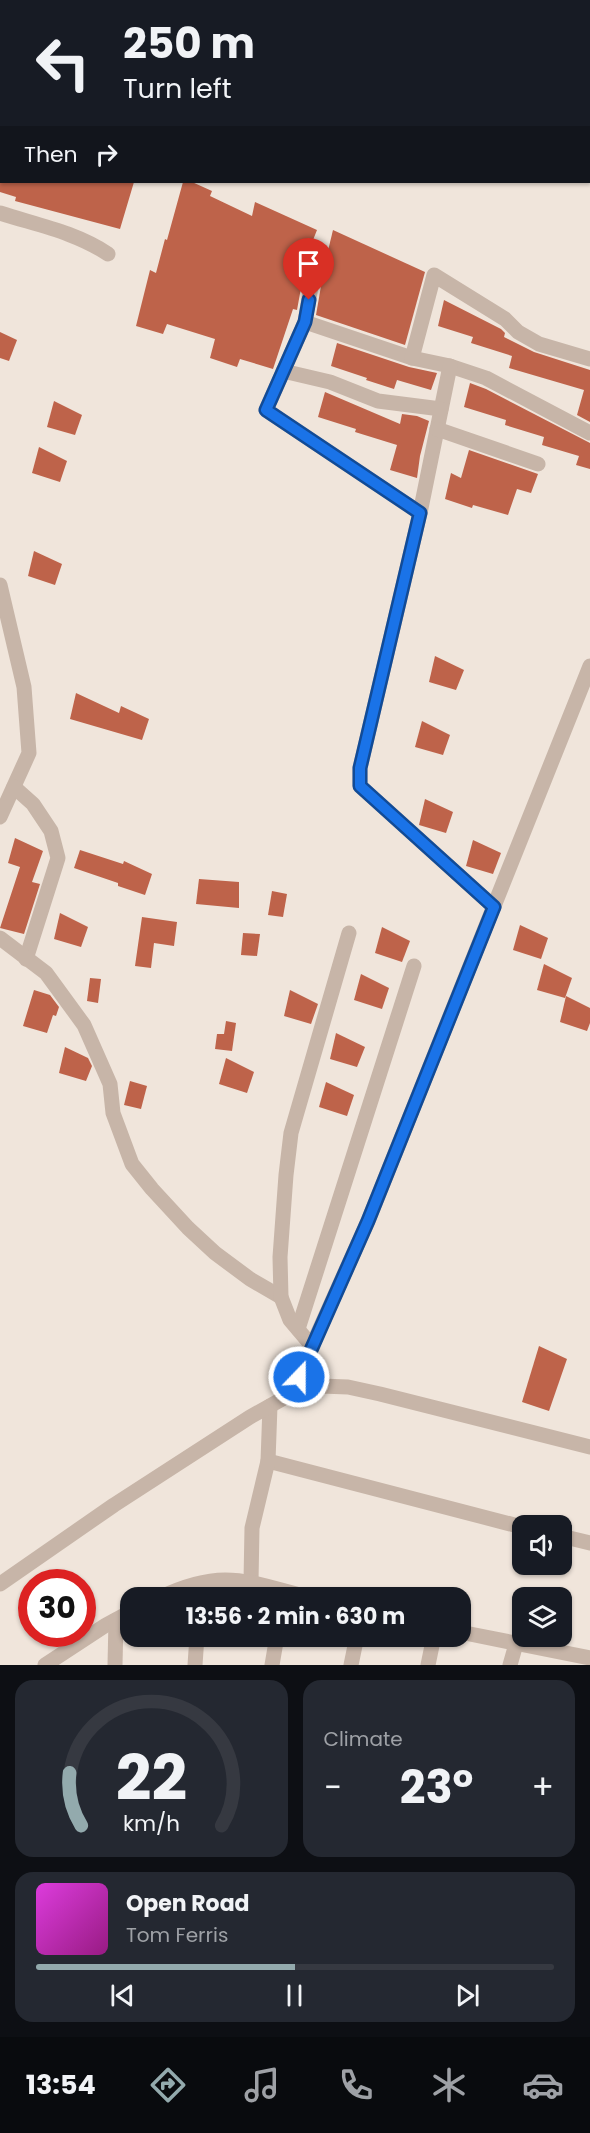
<!DOCTYPE html>
<meta charset="utf-8">
<style>
body{margin:0;font-family:Poppins,sans-serif;background:#242831;color:#f1f3f6;height:100vh;display:flex;flex-direction:column;font-size:22px;white-space:nowrap}
*{box-sizing:border-box;margin:0}
p{font-size:20px;color:#9ea1a6}
.icon{flex:none;width:33px;height:33px;fill:none;stroke:currentColor;stroke-width:2;stroke-linecap:round;stroke-linejoin:round}
.map{position:relative;height:1665px;overflow:hidden}
.side{display:flex;flex-direction:column;gap:15px;padding:15px;background:#0d0f14;flex:1}
.side>*{flex:none}
.banner{position:absolute;left:0px;top:0px;width:591px;height:183px;box-shadow:0 2px 4px #0004;background:#171b24;color:#f1f3f6;overflow:hidden}
.tools{position:absolute;left:512px;top:1515px;display:grid;gap:12px}
.tools a{display:grid;place-items:center;width:60px;height:60px;border-radius:12px;background:#171b24;box-shadow:0 2px 4px #0004;font-size:30px}
.speed{position:absolute;left:18px;top:1569px;display:flex;gap:12px;font-size:30px;font-weight:700;text-align:center}
.speed>*{display:grid;place-content:center;width:78px;height:78px;border-radius:50%;background:#171b24;box-shadow:0 2px 4px #0004;line-height:1}
.speed .limit{border:9px solid #d22;background:#fff;color:#111}
.pin{position:absolute;display:grid;place-items:center;width:51px;height:51px;color:#fff;margin:-62px -26px;border-radius:50% 50% 50% 0;rotate:-45deg;box-shadow:0 0 6px #0007}
.pin .icon{rotate:45deg}
.me{position:absolute;width:66px;margin:-33px;rotate:22deg;stroke-linejoin:round;filter:drop-shadow(0 0 4px #0008)}
.turn{display:flex;align-items:center;gap:21px;height:126px;padding:0 24px;font-size:27px}
.turn .icon{width:78px;height:78px;stroke-width:2.5}
.turn b{display:block;font-size:42px;line-height:51px}
.then{display:flex;align-items:center;height:57px;padding:0 24px;background:#0003;gap:12px;font-size:22px}
.big{font-size:45px;font-weight:700;line-height:1.1}
.side .tile{flex:1;display:flex;flex-direction:column;justify-content:center;gap:9px;min-width:0;padding:0 21px;border-radius:18px;background:#242831}
.side .dial{align-items:center;gap:0}
.dial svg{height:156px;overflow:visible;fill:none;stroke:#363941;stroke-width:7;stroke-linecap:round;text-anchor:middle}
.dial text{fill:#f1f3f6;stroke:none}
.song{display:flex;align-items:center;gap:18px}
.cover{width:72px;height:72px;border-radius:9px;background:linear-gradient(135deg,hsl(300 70% 55%),hsl(310 70% 35%))}
.played{height:6px;border-radius:3px;background:linear-gradient(90deg,#93aaad 50%,#363941 50%)}
.keys{display:flex;justify-content:space-around;direction:ltr}
.heat{display:flex;justify-content:space-between;align-items:center;font-size:33px;direction:ltr}
.side .tiles{flex:1;display:grid;gap:15px;grid-template-columns:1fr 1fr}
.tile:last-child{grid-column:span 2}
.trip{position:absolute;left:120px;top:1587px;width:351px;height:60px;border-radius:18px;background:#171b24;box-shadow:0 2px 4px #0004;font-weight:700;line-height:60px;text-align:center}
.tab-bar{display:flex;height:96px;justify-content:space-around;align-items:center;background:#090b0e;color:#9ea1a6}
.tab-bar .icon{width:42px;height:42px}
.tab-bar .current{color:#93aaad}
.tab-bar b{font-size:27px;color:#f1f3f6}
.map>svg:first-child{display:block}
.building{fill:#be634a}
.lines{fill:none;stroke-linecap:round;stroke-linejoin:round}
.minor{stroke:#c7b5a8;stroke-width:15}
.route-casing{stroke:#114b97;stroke-width:15}
.route{stroke:#1a73e8;stroke-width:10}
</style>
<div class="map">
<svg width="590" height="1665" viewBox="0 0 590 1665">
<rect width="100%" height="100%" fill="#f0e5db"/>
<g class="building">
<polygon points="0,182 134,182 120,229 15,201 16,197 0,192"/>
<polygon points="183,182 192,182 212,191 210,196 252,216 255,202 317,230 307,255 297,286 301,288 297,310 293,309 273,369 240,359 237,367 210,358 215,339 167,324 163,334 136,326 150,270 156,273 165,239 167,240"/>
<polygon points="333,230 425,272 405,345 316,315 325,263"/>
<polygon points="444,300 501,329 505,333 504,337 534,352 590,370 590,422 577,415 584,390 509,368 512,356 471,343 473,337 438,326"/>
<polygon points="0,332 17,340 9,361 0,358"/>
<polygon points="337,343 409,367 437,373 431,390 397,380 394,389 366,380 367,378 331,366"/>
<polygon points="470,383 486,389 590,443 590,469 576,465 579,456 542,445 544,437 505,425 506,420 464,407"/>
<polygon points="325,392 400,424 402,414 417,416 429,421 420,456 417,478 390,470 397,445 355,432 356,429 318,417"/>
<polygon points="54,401 82,415 75,435 47,427"/>
<polygon points="39,447 67,461 60,482 32,473"/>
<polygon points="469,450 538,474 531,493 517,489 508,515 473,505 472,508 445,499 451,473 461,478"/>
<polygon points="34,551 62,564 55,585 28,576"/>
<polygon points="435,656 464,670 456,690 429,682"/>
<polygon points="76,693 119,713 121,706 149,719 142,740 70,719"/>
<polygon points="422,721 450,735 443,755 415,747"/>
<polygon points="425,799 453,812 446,833 419,825"/>
<polygon points="15,838 43,851 32,882 40,884 24,934 0,928 20,867 8,863"/>
<polygon points="473,840 501,853 493,874 466,866"/>
<polygon points="80,850 123,864 124,861 152,874 145,895 118,886 118,883 74,868"/>
<polygon points="199,879 239,882 239,908 196,904"/>
<polygon points="272,891 287,894 283,917 268,915"/>
<polygon points="60,913 88,927 81,947 54,939"/>
<polygon points="142,917 177,922 174,946 154,943 151,968 135,966"/>
<polygon points="520,925 548,938 541,959 513,950"/>
<polygon points="382,927 410,941 402,962 375,953"/>
<polygon points="243,933 260,934 257,956 241,955"/>
<polygon points="544,964 572,978 565,998 537,990"/>
<polygon points="361,974 389,988 382,1009 354,1000"/>
<polygon points="90,978 101,979 98,1003 87,1001"/>
<polygon points="34,990 50,995 59,1007 56,1016 53,1015 47,1033 23,1026"/>
<polygon points="290,990 318,1004 311,1024 284,1016"/>
<polygon points="566,996 590,1008 590,1023 587,1031 560,1022"/>
<polygon points="226,1021 236,1023 232,1051 215,1049 217,1034 224,1034"/>
<polygon points="336,1033 365,1047 357,1067 330,1059"/>
<polygon points="65,1047 88,1058 92,1066 86,1081 59,1073"/>
<polygon points="226,1058 254,1072 247,1093 219,1084"/>
<polygon points="130,1081 147,1086 141,1109 124,1105"/>
<polygon points="326,1082 354,1095 347,1116 319,1107"/>
<polygon points="539,1346 567,1359 549,1411 522,1402"/>
</g>
<g class="lines">
<g class="minor">
<path d="M 0,213 C 37,225 75,232 108,254"/>
<polyline points="316,257 305,322 266,410 420,513"/>
<polyline points="305,322 412,358 450,366 486,378 590,433"/>
<polyline points="412,358 434,275 505,319 518,332 539,344 590,359"/>
<polyline points="450,366 420,513 360,768 360,786 494,907"/>
<polyline points="283,371 330,382 378,401 441,409"/>
<polyline points="437,429 538,464"/>
<polyline points="0,585 24,687 29,753 0,817"/>
<polyline points="14,787 33,804 51,831 58,858 26,959"/>
<polyline points="0,938 46,973 84,1025 110,1084 113,1113 132,1164 152,1189 188,1228 215,1253 250,1279 281,1297"/>
<polyline points="298,1329 414,966"/>
<polyline points="312,1346 290,1320 281,1297 280,1257 286,1175 291,1133 349,933"/>
<polyline points="293,1393 312,1346 368,1221 590,666"/>
<polyline points="268,1461 522,1527"/>
<polyline points="561,1536 590,1543"/>
<polyline points="251,1581 252,1528 268,1461 270,1406"/>
<polyline points="0,1584 114,1505 250,1417 293,1393 321,1386 348,1387 380,1394 590,1447"/>
<path d="M 159,1598 C 223,1567 247,1582 311,1598"/>
<polyline points="460,1632 590,1658"/>
<polyline points="45,1665 106,1625 130,1612"/>
<polyline points="115,1665 116,1620"/>
<polyline points="195,1665 197,1636"/>
<polyline points="272,1665 277,1636"/>
<polyline points="351,1665 357,1636"/>
<polyline points="428,1665 434,1636"/>
<polyline points="510,1665 516,1644"/>
</g>
</g>
<g class="lines">
<defs>
<polyline id="route" points="299,1377 368,1221 494,907 360,786 360,768 420,513 266,410 305,322 309,300"/>
</defs>
<use href="#route" class="route-casing"/>
<use href="#route" class="route"/>
</g>
</svg>
<div class="tools">
<a><svg class="icon" aria-label="sound" viewBox="0 0 24 24"><path d="M4 9h4l5-4v14l-5-4H4zM17 9q2 3 0 6"/></svg></a>
<a><svg class="icon" aria-label="layers" viewBox="0 0 24 24"><path d="M12 4l9 5-9 5-9-5zM3 14l9 5 9-5"/></svg></a>
</div>
<div class="speed"><div class="limit">30</div></div>
<div class="pin" style="left:309px;top:300px;background:#d93025"><svg class="icon" aria-label="arrive" viewBox="0 0 24 24"><path d="M6 21V4h12l-3 4 3 4H6"/></svg></div>
<svg class="me" style="left:299px;top:1377px" viewBox="-20 -20 40 40"><circle r="17" fill="#1a73e8" stroke="#fff" stroke-width="3"/><path d="M0-11L8 9 0 5-8 9z" fill="#fff"/></svg>
<div class="trip">13:56 · 2 min · 630 m</div>
<div class="banner">
<div class="turn"><svg class="icon" aria-label="left" viewBox="0 0 24 24"><path d="M17 20v-9H6M10 6l-5 5 5 5"/></svg><div><b>250 m</b>Turn left</div></div>
<div class="then">Then<svg class="icon" aria-label="right" viewBox="0 0 24 24"><path d="M7 20v-9h11M14 6l5 5-5 5"/></svg></div>
</div>
</div>
<section class="side">
<div class="tiles">
<div class="tile dial"><svg viewBox="0 0 100 80">
<path d="M14 69A42 42 0 1 1 86 69"/>
<path d="M14 69A42 42 0 0 1 8 42" stroke="#93aaad"/>
<text x="50" y="56" font-size="32" font-weight="700">22</text>
<text x="50" y="72" font-size="11">km/h</text>
</svg></div>
<div class="tile"><p>Climate</p>
<div class="heat"><a>−</a><b class="big">23°</b><a>+</a></div>
</div>
<div class="tile">
<div class="song"><i class="cover"></i><div><b>Open Road</b><p>Tom Ferris</p></div></div>
<div class="played"></div>
<div class="keys"><svg class="icon" aria-label="previous" viewBox="0 0 24 24"><path d="M18 5L8 12l10 7zM5 5v14"/></svg><svg class="icon" aria-label="pause" viewBox="0 0 24 24"><path d="M8 5v14M16 5v14"/></svg><svg class="icon" aria-label="next" viewBox="0 0 24 24"><path d="M6 5l10 7-10 7zM19 5v14"/></svg></div>
</div>
</div>
</section>
<nav class="tab-bar">
<b>13:54</b>
<svg class="icon current" aria-label="directions" viewBox="0 0 24 24"><path d="M12 3l9 9-9 9-9-9zM9 14v-3h6M13 9l2 2-2 2"/></svg>
<svg class="icon" aria-label="music" viewBox="0 0 24 24"><path d="M9 18V5l10-2v13"/><circle cx="6" cy="18" r="3"/><circle cx="16" cy="16" r="3"/></svg>
<svg class="icon" aria-label="phone" viewBox="0 0 24 24"><path d="M5 4h4l2 5-3 2q2 4 5 5l2-3 5 2v4C11 20 4 13 5 4z"/></svg>
<svg class="icon" aria-label="climate" viewBox="0 0 24 24"><path d="M12 3v18M4 7l16 10M4 17L20 7"/></svg>
<svg class="icon" aria-label="car" viewBox="0 0 24 24"><path d="M5 17H2v-5l4-1 3-4h7l3 4 3 1v5h-3M9 17h6M6 11h13"/><circle cx="7" cy="17" r="2"/><circle cx="17" cy="17" r="2"/></svg>
</nav>
